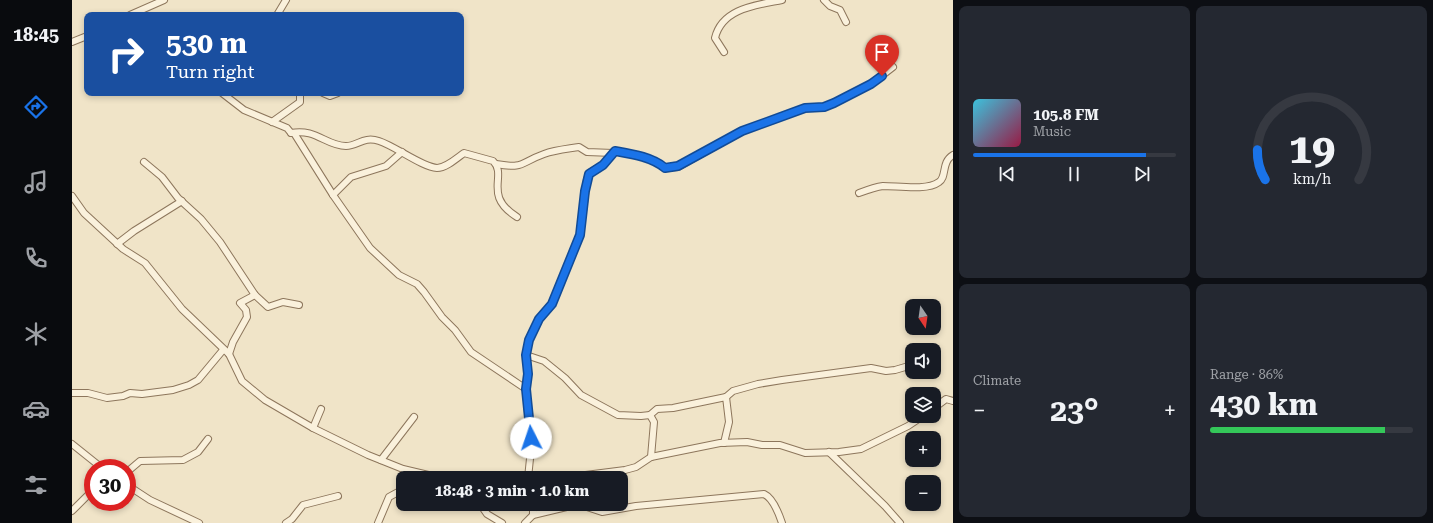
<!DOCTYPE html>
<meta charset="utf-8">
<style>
body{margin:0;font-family:"Roboto Serif",serif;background:#242831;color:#f1f3f6;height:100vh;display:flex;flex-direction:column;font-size:15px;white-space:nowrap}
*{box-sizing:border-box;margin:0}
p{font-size:13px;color:#9ea1a6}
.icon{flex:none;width:22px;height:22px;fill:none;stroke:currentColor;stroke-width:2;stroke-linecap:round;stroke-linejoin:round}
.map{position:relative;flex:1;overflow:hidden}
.drawer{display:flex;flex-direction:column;gap:6px;padding:6px;background:#0d0f14;width:480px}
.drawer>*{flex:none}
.guide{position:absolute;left:12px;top:12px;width:380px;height:84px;border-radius:8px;box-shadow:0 2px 6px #0003;background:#1a4fa0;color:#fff;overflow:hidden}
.needle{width:26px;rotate:167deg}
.controls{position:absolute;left:833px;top:299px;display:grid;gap:8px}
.controls a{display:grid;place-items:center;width:36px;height:36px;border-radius:8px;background:#171b24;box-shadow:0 2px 6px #0003;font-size:20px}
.speed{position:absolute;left:12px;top:459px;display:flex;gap:8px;font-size:20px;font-weight:700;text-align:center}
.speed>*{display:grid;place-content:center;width:52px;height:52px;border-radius:50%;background:#171b24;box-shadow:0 2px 6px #0003;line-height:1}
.speed .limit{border:6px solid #d22;background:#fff;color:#111}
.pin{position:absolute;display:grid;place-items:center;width:34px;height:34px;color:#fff;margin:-41px -17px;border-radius:50% 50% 50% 0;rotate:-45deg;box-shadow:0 0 4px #0007}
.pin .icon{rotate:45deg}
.me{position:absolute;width:44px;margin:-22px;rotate:356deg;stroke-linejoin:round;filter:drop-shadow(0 0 3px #0008)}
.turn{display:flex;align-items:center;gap:14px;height:84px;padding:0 16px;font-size:18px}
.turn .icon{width:52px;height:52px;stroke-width:2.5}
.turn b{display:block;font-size:28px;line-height:34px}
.big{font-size:30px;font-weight:700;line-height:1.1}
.drawer .tile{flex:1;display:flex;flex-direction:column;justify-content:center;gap:6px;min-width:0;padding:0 14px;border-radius:8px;background:#242831}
.drawer .dial{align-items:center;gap:0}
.dial svg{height:104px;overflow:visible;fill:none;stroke:#363941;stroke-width:7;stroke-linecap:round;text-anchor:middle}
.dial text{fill:#f1f3f6;stroke:none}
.song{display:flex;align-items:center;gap:12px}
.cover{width:48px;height:48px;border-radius:6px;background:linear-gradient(135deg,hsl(190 70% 55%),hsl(340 70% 35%))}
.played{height:4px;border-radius:2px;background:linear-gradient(90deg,#1a73e8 85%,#363941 85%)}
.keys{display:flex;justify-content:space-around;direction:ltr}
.heat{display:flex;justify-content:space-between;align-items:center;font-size:22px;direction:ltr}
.charge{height:6px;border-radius:3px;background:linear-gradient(90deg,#34c759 86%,#363941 0)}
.drawer .tiles{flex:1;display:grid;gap:6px;grid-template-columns:repeat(2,1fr)}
.trip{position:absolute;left:324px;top:471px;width:232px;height:40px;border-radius:8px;background:#171b24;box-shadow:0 2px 6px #0003;font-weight:700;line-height:40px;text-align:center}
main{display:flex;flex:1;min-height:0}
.tabs{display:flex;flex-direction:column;width:72px;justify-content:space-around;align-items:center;background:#090b0e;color:#9ea1a6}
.tabs .icon{width:28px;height:28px}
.tabs .on{color:#1a73e8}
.tabs b{font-size:18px;color:#f1f3f6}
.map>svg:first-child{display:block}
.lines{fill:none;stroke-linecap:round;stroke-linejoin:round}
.minor-casing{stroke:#8d765c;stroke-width:8}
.minor{stroke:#faf1dc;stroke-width:6}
.route-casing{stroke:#114b97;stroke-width:10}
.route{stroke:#1a73e8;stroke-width:7}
</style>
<main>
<nav class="tabs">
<b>18:45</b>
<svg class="icon on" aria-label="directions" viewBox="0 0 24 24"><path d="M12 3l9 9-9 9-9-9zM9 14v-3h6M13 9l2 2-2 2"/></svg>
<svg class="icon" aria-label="music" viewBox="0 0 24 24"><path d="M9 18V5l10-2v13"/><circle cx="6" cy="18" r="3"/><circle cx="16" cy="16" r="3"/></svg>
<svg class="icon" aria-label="phone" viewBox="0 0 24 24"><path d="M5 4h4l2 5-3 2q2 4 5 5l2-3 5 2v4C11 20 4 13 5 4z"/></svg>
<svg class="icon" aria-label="climate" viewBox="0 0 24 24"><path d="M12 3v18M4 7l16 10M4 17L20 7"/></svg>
<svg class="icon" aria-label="car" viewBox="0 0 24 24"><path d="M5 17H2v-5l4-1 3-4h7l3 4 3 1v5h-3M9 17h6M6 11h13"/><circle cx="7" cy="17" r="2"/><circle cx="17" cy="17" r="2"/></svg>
<svg class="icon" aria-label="filters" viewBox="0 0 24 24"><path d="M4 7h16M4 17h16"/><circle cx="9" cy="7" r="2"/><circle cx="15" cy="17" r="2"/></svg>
</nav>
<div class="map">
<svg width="881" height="523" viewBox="0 0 881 523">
<rect width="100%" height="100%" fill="#f0e4c8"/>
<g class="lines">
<defs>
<g id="minor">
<polyline points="752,0 758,6 768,10 774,22"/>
<polyline points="58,15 92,0"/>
<polyline points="205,15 214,0"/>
<polyline points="0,42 15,36"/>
<path d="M 652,52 L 643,38 C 650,8 685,5 710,0"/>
<polyline points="150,93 172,110 215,128 219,133 222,133 261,195 298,248 327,275 345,284 352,292 370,317 383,330 399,352 454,389"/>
<polyline points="251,93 258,96 266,93"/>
<polyline points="200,122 228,102 228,93"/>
<path d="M 219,133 C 244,128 254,146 274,146 C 286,146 291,136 307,141 C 323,146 350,167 365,168 C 374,168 385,158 392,153 L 421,161 C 436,176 410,195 445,217"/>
<polyline points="72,162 90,177 106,198 129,219 148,242 183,295 196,307 211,302 227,305"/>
<path d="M 424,164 C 453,169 447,163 472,154 C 483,150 495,149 507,147 L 515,152 L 541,153"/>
<path d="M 787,193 C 795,190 803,187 811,186 C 826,186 855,191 867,182 C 875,177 869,162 881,155"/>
<polyline points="261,195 279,177 314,166 330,152"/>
<polyline points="0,196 12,213 51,249 73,263 110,309 157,354 170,381 193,400 241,428 296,455 331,469 369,478"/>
<polyline points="45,244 62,231 110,201"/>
<polyline points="157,354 161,342 175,317 174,310 168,303 183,295"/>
<polyline points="454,355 472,361 493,378 509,395 546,415 569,416 578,415"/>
<polyline points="0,393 16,393 35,398 51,396 58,393 70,394 101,390 117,385 126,380 151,350"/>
<polyline points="654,397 661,391 686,384 710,380 799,368 814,371 823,370 840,365"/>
<polyline points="862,408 874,399 881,401"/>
<polyline points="241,428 249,409"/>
<polyline points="0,444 30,468"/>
<polyline points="757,452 813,506 828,523"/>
<polyline points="579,457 582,422 578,415 585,409 601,408 654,397 657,422 652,443"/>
<polyline points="309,460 342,417"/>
<polyline points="55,472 68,461 111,460 126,452 136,439"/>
<path d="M 456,478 L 459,449 L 454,389 L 456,374 L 454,355 L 457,340 L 467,319 L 480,304 L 508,235 L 515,179 L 519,172 L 531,165 L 543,151 C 560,154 580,157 593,168 L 606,167 L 670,131 L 733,108 L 752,107 L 762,103 L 799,84 L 821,67"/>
<polyline points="490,478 553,470 564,467 579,457 648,443 675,442 690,445 708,445 733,453 767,452 789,449 836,426 851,416"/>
<polyline points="55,485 78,500 127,523"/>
<polyline points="408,504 415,514 430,523"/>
<polyline points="0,511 21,490"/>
<path d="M 461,515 L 503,505 L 509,505 L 530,512 L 564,506 L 692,494 C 701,498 707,514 710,523"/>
<polyline points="214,523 220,519 231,505 266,496"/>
<polyline points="306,523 317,497 328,491"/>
<polyline points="453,523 461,515 461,504"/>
</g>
</defs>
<use href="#minor" class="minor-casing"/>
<use href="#minor" class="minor"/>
</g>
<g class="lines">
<defs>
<path id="route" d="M 459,438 L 454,389 L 456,374 L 454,355 L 457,340 L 467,319 L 480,304 L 508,235 L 513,191 L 517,174 L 531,165 L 543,151 C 560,154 580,157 593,168 L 606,166 L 670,131 L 733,108 L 752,107 L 762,103 L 799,84 L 810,76"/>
</defs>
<use href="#route" class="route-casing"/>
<use href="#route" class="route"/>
</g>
</svg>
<div class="controls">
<a><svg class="needle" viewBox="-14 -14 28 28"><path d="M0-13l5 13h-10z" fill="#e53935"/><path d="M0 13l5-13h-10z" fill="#9ea1a6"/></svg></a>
<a><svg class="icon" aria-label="sound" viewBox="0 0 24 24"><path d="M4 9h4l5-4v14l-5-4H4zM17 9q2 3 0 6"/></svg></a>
<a><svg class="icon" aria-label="layers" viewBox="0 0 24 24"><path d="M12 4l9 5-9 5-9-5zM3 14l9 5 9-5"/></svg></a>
<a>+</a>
<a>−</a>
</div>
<div class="speed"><div class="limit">30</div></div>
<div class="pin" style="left:810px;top:76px;background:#d93025"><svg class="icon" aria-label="arrive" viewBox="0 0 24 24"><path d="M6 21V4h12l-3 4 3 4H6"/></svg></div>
<svg class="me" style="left:459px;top:438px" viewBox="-20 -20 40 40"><circle r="19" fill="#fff"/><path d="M0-13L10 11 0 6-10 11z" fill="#1a73e8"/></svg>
<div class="trip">18:48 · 3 min · 1.0 km</div>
<div class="guide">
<div class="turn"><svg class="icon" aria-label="right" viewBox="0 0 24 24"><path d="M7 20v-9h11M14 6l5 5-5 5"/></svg><div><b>530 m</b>Turn right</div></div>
</div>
</div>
<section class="drawer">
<div class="tiles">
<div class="tile">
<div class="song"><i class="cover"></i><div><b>105.8 FM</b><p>Music</p></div></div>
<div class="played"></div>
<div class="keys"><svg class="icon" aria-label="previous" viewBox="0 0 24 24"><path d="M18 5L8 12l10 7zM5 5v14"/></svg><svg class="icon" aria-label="pause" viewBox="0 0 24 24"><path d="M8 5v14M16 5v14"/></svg><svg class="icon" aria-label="next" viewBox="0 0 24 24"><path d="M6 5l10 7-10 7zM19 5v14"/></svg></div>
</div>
<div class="tile dial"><svg viewBox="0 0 100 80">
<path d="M14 69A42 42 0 1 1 86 69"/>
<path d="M14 69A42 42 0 0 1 8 46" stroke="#1a73e8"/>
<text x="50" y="56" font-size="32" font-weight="700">19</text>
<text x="50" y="72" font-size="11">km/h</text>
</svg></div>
<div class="tile"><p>Climate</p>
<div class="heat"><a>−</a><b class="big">23°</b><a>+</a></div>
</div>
<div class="tile"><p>Range · 86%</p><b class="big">430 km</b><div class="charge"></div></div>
</div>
</section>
</main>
